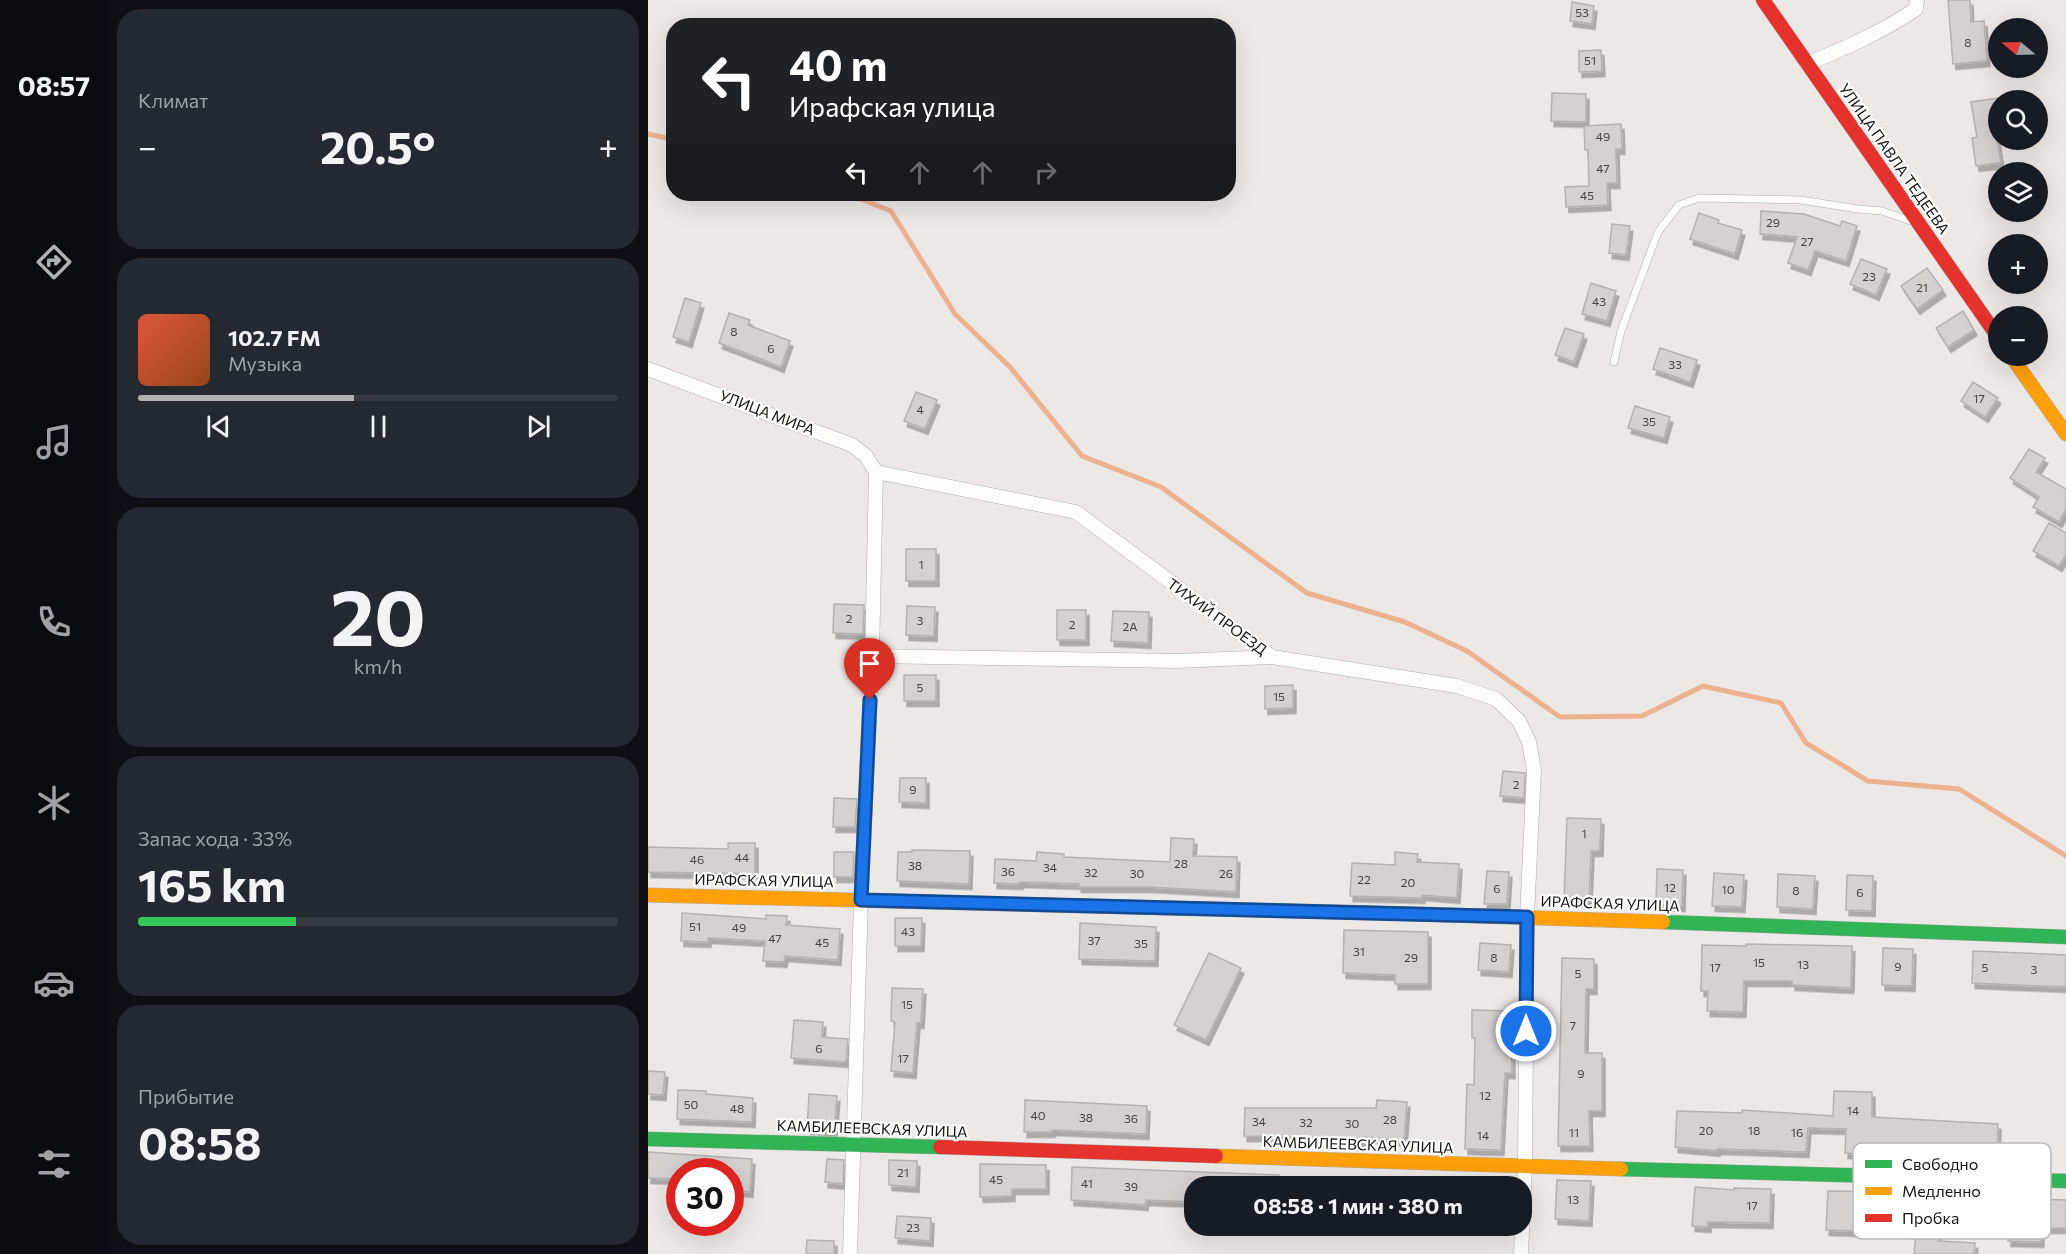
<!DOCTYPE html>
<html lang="ru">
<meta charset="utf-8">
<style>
body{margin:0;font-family:Commissioner,sans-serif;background:#242831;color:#f1f3f6;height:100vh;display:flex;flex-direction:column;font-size:22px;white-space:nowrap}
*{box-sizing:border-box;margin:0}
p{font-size:20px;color:#9ea1a6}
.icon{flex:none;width:33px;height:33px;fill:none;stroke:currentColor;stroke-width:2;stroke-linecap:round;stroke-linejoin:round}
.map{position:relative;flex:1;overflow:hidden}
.panel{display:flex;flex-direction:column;gap:9px;padding:9px;background:#0d0f14;width:540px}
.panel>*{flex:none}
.hud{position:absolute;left:18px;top:18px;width:570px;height:183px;border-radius:24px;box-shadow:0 6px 24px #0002;background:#202124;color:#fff;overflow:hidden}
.needle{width:39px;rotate:289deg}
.tools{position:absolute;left:1340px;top:18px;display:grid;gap:12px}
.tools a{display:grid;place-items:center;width:60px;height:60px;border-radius:50%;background:#171b24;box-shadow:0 6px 24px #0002;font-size:30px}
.speed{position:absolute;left:18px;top:1158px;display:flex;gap:12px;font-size:30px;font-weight:700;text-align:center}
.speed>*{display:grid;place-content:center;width:78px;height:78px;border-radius:50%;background:#171b24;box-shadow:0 6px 24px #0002;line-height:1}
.speed .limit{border:9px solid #d22;background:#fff;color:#111}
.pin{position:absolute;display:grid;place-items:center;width:51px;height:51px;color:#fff;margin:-62px -26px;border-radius:50% 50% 50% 0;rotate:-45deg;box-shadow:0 0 6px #0007}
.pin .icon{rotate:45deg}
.me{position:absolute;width:66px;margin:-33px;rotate:0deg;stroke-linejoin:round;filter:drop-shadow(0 0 4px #0008)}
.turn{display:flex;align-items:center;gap:21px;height:126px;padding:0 24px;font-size:27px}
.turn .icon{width:78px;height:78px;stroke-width:2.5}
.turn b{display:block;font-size:42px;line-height:51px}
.lanes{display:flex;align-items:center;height:57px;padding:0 24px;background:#0003;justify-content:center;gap:30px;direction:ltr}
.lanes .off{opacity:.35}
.big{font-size:45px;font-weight:700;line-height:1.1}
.panel .card{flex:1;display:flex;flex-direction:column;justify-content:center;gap:9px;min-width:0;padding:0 21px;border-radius:24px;background:#242831}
.panel .dial{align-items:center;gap:0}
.dial b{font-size:78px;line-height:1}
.song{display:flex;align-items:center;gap:18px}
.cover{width:72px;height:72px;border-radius:9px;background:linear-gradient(135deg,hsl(10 70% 55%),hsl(20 70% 35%))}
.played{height:6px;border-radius:3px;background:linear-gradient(90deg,#b0b0b1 45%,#363941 45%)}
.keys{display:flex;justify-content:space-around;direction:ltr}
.heat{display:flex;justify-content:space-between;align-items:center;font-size:33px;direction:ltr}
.charge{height:9px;border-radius:4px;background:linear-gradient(90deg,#34c759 33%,#363941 0)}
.trip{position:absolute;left:536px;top:1176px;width:348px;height:60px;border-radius:24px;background:#171b24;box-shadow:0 6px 24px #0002;font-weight:700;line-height:60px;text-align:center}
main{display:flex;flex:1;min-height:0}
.tab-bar{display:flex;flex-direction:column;width:108px;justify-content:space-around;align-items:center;background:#090b0e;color:#9ea1a6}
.tab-bar .icon{width:42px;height:42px}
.tab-bar .selected{color:#b0b0b1}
.tab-bar b{font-size:27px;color:#f1f3f6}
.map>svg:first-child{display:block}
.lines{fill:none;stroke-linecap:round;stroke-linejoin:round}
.stream{stroke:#ecb18f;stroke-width:5}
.building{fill:#d4d1d0;stroke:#b4b1b0;stroke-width:1.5;filter:url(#shadow)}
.lane-casing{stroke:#b0adab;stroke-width:8}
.street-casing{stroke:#b0adab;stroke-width:15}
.fast-casing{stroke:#b0adab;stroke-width:15}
.slow-casing{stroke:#b0adab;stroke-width:15}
.jam-casing{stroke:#b0adab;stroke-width:15}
.lane{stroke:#fcfcfb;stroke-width:7}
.street{stroke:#fcfcfb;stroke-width:14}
.fast{stroke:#30b455;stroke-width:14}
.slow{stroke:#ff9f0a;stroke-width:14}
.jam{stroke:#e5322d;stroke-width:14}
.route-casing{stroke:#114b97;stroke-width:15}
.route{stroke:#1a73e8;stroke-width:10}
.labels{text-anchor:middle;stroke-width:4.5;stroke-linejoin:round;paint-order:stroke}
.number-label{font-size:12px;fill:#464342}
.street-label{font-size:15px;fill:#161412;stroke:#fff}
.key{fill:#fff;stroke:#b9b8b8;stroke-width:1.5}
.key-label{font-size:16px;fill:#161412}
</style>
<main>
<nav class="tab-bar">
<b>08:57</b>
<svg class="icon selected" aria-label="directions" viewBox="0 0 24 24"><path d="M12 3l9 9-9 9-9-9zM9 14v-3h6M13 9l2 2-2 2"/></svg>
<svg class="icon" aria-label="music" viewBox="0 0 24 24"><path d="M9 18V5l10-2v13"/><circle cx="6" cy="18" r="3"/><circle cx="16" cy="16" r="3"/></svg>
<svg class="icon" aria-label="phone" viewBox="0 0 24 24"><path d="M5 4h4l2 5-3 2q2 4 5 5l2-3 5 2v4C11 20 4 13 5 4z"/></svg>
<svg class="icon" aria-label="climate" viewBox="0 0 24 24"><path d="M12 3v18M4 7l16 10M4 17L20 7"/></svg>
<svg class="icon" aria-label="car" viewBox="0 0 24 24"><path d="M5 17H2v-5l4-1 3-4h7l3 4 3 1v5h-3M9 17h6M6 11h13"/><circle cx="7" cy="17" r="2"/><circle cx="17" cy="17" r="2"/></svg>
<svg class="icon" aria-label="filters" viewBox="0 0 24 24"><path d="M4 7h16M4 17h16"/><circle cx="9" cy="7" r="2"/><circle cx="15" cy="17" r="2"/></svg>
</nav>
<section class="panel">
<div class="card"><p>Климат</p>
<div class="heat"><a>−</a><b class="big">20.5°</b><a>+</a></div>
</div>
<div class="card">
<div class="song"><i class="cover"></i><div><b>102.7 FM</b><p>Музыка</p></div></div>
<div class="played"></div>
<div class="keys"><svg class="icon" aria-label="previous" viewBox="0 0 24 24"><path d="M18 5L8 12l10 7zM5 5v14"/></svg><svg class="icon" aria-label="pause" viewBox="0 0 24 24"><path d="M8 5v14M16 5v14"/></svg><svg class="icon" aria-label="next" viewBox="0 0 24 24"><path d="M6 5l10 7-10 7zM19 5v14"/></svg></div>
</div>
<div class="card dial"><b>20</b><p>km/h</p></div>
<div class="card"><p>Запас хода · 33%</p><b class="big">165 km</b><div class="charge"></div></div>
<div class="card"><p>Прибытие</p><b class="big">08:58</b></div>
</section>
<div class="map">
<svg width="1418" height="1254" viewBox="0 0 1418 1254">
<defs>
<filter id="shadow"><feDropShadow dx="3" dy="5.5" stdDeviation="0" flood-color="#0004"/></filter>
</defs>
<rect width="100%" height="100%" fill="#ebe8e6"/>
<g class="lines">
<g class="stream">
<polyline points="0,134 26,140"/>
<polyline points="200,194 243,211 307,314 362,367 434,456 513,487 659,593 757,622 819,651 912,717 994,716 1055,686 1133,703 1158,743 1220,781 1311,789 1418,856"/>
</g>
</g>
<g class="building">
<polygon points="1300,0 1322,0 1323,22 1336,21 1339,61 1305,64"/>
<polygon points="924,2 946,6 944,24 922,21"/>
<polygon points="953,50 954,71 931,72 931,51"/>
<polygon points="904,93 938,94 938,122 903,121"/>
<polygon points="1350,98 1350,123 1347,124 1353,163 1328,166 1324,138 1329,137 1323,102"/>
<polygon points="973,124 974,149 968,149 969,183 959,183 960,205 918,207 917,187 941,186 940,150 937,150 936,126"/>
<polygon points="1113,211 1156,214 1192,226 1194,221 1209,226 1198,261 1167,251 1160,270 1140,263 1149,237 1112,234"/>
<polygon points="1051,213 1071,220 1070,223 1094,230 1087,254 1042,239"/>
<polygon points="964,224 982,226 978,255 961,253"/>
<polygon points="1213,259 1239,269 1228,295 1202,284"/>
<polygon points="1279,268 1295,290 1269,309 1253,286"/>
<polygon points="943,283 968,291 959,321 934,314"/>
<polygon points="37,298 53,303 41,342 25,337"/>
<polygon points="1315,311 1326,330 1300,347 1288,328"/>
<polygon points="81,313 102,320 100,325 142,341 133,367 71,343"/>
<polygon points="917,328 936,334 926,362 907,355"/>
<polygon points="1012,348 1049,360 1042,382 1005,369"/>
<polygon points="1325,382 1350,398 1337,417 1313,401"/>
<polygon points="268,392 289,400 277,429 256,421"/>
<polygon points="987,406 1022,417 1016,438 980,428"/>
<polygon points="1381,449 1397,458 1388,472 1418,489 1418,509 1411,522 1385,507 1391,497 1362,478"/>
<polygon points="1401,523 1418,533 1418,555 1411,566 1385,551"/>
<rect x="258" y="549" width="30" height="32"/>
<polygon points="186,604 216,605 215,634 185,633"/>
<polygon points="259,606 287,607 286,636 258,635"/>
<rect x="409" y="610" width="29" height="30"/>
<polygon points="465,611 501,612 500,643 463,641"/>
<rect x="256" y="675" width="32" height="26"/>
<polygon points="645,685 645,708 617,709 617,686"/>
<polygon points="855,771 877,773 876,798 852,796"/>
<polygon points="252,778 278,778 278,803 251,802"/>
<polygon points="186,798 209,799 207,827 185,827"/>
<polygon points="919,818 953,819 952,851 943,851 941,902 916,901"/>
<polygon points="523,838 546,839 545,856 589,857 588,892 502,887 430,887 431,884 372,882 372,884 346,883 347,859 388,861 389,852 416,854 416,857 522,862"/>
<polygon points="80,843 107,843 107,874 0,872 0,847 80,849"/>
<polygon points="264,850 322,851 321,884 249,881 250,852 264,852"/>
<polygon points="186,852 206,852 205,877 186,877"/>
<polygon points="747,852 770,854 769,862 811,864 809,898 774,895 774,898 702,896 704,863 747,865"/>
<polygon points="1009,869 1035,870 1034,906 1008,905"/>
<polygon points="839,871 861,872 859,904 836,904"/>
<polygon points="1066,873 1096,875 1094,907 1064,906"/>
<polygon points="1130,874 1167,876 1165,909 1129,907"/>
<polygon points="1199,875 1225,876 1224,911 1198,910"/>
<polygon points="34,913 118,919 118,915 139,916 138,925 192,929 190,960 137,956 136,962 115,961 117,941 60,938 60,942 33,941"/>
<polygon points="247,918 274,918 273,946 247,946"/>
<polygon points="432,923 508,927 507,961 431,959"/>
<polygon points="696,930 780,932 780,984 747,984 747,975 695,973"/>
<polygon points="832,943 863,945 861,972 830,970"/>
<polygon points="1098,944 1204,946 1203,988 1144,985 1144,981 1096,981 1095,1012 1059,1011 1060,991 1053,991 1054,945 1098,946"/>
<polygon points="1235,948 1265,949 1264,986 1234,985"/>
<polygon points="1325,951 1418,955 1418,987 1324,983"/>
<polygon points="561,953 593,968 558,1040 526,1025"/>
<polygon points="914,958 946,959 946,989 938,989 937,1053 954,1053 954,1111 941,1111 942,1146 910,1146"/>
<polygon points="244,988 275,989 273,1023 269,1023 265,1073 243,1071 247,1022 243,1021"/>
<polygon points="824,1010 863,1011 864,1073 857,1073 853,1150 817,1149 819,1084 826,1085 827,1038 824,1038"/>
<polygon points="146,1020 175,1022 174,1037 200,1039 198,1062 143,1058"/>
<polygon points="0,1071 17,1072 15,1095 0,1094"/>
<polygon points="30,1090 58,1091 58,1094 105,1098 104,1122 29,1119"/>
<polygon points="1186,1091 1224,1092 1224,1117 1350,1124 1349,1161 1321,1160 1321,1157 1261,1155 1261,1157 1197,1153 1198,1129 1160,1128 1158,1152 1069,1149 1069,1151 1027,1147 1029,1111 1094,1113 1094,1110 1185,1116"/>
<polygon points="161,1094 189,1096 186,1131 159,1129"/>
<polygon points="377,1100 499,1106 498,1134 404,1130 404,1132 376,1132"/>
<polygon points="729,1100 759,1102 756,1141 716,1137 716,1141 691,1140 691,1138 596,1136 597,1108 728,1108"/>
<polygon points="0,1152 104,1159 102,1192 82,1190 82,1172 32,1172 32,1179 0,1178"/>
<polygon points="179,1159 196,1160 195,1184 177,1182"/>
<polygon points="241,1160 269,1161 268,1187 241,1185"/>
<polygon points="332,1164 398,1165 398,1189 364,1189 364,1196 332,1197"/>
<polygon points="424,1167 631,1175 631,1186 544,1186 544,1202 498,1200 497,1205 423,1200"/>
<polygon points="909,1180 943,1181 941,1221 907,1219"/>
<polygon points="1047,1187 1086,1190 1086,1188 1123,1189 1122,1223 1060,1222 1060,1227 1044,1226"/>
<polygon points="1180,1191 1250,1192 1293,1196 1290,1241 1327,1243 1326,1254 1266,1254 1268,1233 1178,1230"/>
<polygon points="1361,1198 1418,1200 1418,1228 1393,1228 1393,1242 1360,1241"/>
<polygon points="249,1216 283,1218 282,1241 247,1238"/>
<polygon points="159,1240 186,1241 186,1254 158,1254"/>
</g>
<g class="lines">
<defs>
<polyline id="lane" points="966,362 973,331 1010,232 1031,205 1051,198 1153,200 1210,209 1234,211 1263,221"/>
<g id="street">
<path d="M 1159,64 C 1197,48 1234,32 1268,9 L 1269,0"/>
<polyline points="0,369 204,445 218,456 228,472"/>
<polyline points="228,472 428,512 624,657 809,686 848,699 871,721 881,742 886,770 879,917 877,1167 873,1254"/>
<polyline points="224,656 529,661 624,657"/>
<polyline points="202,1254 213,900 224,656 228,472"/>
</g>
<g id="fast">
<polyline points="482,907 774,914"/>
<polyline points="1015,922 1418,937"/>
<polyline points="0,1139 292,1147"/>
<polyline points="973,1169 1418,1181"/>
</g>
<g id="slow">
<polyline points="1363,356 1418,434"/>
<polyline points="0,895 482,907"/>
<polyline points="774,914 1015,922"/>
<polyline points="568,1156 973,1169"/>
</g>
<g id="jam">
<polyline points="1115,0 1350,337"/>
<polyline points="292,1147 568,1156"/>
</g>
</defs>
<use href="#lane" class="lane-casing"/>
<use href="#street" class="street-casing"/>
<use href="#fast" class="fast-casing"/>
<use href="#slow" class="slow-casing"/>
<use href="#jam" class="jam-casing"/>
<use href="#lane" class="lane"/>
<use href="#street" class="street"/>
<use href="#fast" class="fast"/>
<use href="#slow" class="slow"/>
<use href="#jam" class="jam"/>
</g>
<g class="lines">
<defs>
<polyline id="route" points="222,700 213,900 879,917 878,1031"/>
</defs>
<use href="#route" class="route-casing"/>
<use href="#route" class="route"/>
</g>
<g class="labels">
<g class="number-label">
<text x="934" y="17">53</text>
<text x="1320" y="47">8</text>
<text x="942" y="65">51</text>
<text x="955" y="141">49</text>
<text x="955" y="173">47</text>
<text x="939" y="200">45</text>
<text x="1125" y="227">29</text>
<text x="1159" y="246">27</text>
<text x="1221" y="281">23</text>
<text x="1274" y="292">21</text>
<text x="951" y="306">43</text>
<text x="86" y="336">8</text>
<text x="123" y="353">6</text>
<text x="1027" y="369">33</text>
<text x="1331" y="403">17</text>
<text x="272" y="414">4</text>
<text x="1001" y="426">35</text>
<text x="273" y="569">1</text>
<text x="201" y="623">2</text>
<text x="272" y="625">3</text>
<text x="424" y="629">2</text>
<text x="482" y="631">2А</text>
<text x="272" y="692">5</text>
<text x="631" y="701">15</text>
<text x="868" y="789">2</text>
<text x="265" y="794">9</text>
<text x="936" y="838">1</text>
<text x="94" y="862">44</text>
<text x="49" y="864">46</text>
<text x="533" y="868">28</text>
<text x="267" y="870">38</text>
<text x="402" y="872">34</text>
<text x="360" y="876">36</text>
<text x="443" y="877">32</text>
<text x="489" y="878">30</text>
<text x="578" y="878">26</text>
<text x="716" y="884">22</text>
<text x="760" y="887">20</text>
<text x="1022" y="892">12</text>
<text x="849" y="893">6</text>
<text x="1080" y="894">10</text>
<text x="1148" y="895">8</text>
<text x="1212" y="897">6</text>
<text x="47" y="931">51</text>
<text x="91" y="932">49</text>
<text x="260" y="936">43</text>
<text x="127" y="943">47</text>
<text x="446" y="945">37</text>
<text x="174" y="947">45</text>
<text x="493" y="948">35</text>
<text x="711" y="956">31</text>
<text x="763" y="962">29</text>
<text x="846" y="962">8</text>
<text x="1111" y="967">15</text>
<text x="1155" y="969">13</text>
<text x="1250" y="971">9</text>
<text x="1067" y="972">17</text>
<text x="1337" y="972">5</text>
<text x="1386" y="974">3</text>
<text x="930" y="978">5</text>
<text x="259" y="1009">15</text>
<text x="925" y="1030">7</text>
<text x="171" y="1053">6</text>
<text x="255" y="1063">17</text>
<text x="933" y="1078">9</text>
<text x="837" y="1100">12</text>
<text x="43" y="1109">50</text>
<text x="89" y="1113">48</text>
<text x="1205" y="1115">14</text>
<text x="390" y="1120">40</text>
<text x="438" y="1122">38</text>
<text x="483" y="1123">36</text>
<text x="742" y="1124">28</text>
<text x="611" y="1126">34</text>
<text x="658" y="1127">32</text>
<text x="704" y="1128">30</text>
<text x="1058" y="1135">20</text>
<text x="1106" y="1135">18</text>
<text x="926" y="1137">11</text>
<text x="1149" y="1137">16</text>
<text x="835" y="1140">14</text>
<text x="255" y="1177">21</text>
<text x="348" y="1184">45</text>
<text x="439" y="1188">41</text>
<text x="483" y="1191">39</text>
<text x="925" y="1204">13</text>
<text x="1104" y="1210">17</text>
<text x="265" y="1232">23</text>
</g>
<g class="street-label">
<text transform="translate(1246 159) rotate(55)" y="5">УЛИЦА ПАВЛА ТЕДЕЕВА</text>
<text transform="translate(119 413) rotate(21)" y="5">УЛИЦА МИРА</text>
<text transform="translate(569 617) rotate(36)" y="5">ТИХИЙ ПРОЕЗД</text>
<text transform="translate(116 881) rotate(1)" y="5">ИРАФСКАЯ УЛИЦА</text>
<text transform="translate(962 904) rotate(2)" y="5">ИРАФСКАЯ УЛИЦА</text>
<text transform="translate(224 1129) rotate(2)" y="5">КАМБИЛЕЕВСКАЯ УЛИЦА</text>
<text transform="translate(710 1145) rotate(2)" y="5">КАМБИЛЕЕВСКАЯ УЛИЦА</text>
</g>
</g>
<rect x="1205" y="1143" width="198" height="96" rx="9" class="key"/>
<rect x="1217" y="1160" width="27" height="8" fill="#30b455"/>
<rect x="1217" y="1187" width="27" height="8" fill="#ff9f0a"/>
<rect x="1217" y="1214" width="27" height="8" fill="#e5322d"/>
<g class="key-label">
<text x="1254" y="1170">Свободно</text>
<text x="1254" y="1197">Медленно</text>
<text x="1254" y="1224">Пробка</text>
</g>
</svg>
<div class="tools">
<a><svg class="needle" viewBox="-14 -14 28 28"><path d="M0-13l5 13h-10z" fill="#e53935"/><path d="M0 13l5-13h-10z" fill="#9ea1a6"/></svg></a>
<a><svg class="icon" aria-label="search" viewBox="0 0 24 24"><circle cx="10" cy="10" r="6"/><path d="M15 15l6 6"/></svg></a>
<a><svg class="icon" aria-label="layers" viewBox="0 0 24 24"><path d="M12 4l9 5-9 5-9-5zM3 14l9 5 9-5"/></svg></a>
<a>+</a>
<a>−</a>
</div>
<div class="speed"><div class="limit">30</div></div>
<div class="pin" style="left:222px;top:700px;background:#d93025"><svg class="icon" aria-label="arrive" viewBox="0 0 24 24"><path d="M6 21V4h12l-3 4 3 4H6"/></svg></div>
<svg class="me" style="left:878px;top:1031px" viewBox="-20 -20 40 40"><circle r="17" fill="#1a73e8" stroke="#fff" stroke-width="3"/><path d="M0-11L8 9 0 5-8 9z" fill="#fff"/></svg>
<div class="trip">08:58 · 1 мин · 380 m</div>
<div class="hud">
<div class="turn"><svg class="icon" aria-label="left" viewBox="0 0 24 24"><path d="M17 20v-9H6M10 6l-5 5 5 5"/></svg><div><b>40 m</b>Ирафская улица</div></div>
<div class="lanes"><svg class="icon" aria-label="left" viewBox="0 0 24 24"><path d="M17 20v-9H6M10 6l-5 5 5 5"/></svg><svg class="icon off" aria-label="ahead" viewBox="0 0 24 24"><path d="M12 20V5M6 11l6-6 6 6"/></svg><svg class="icon off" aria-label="ahead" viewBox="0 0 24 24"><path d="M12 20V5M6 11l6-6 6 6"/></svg><svg class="icon off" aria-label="right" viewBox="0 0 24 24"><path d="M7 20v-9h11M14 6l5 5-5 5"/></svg></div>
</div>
</div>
</main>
